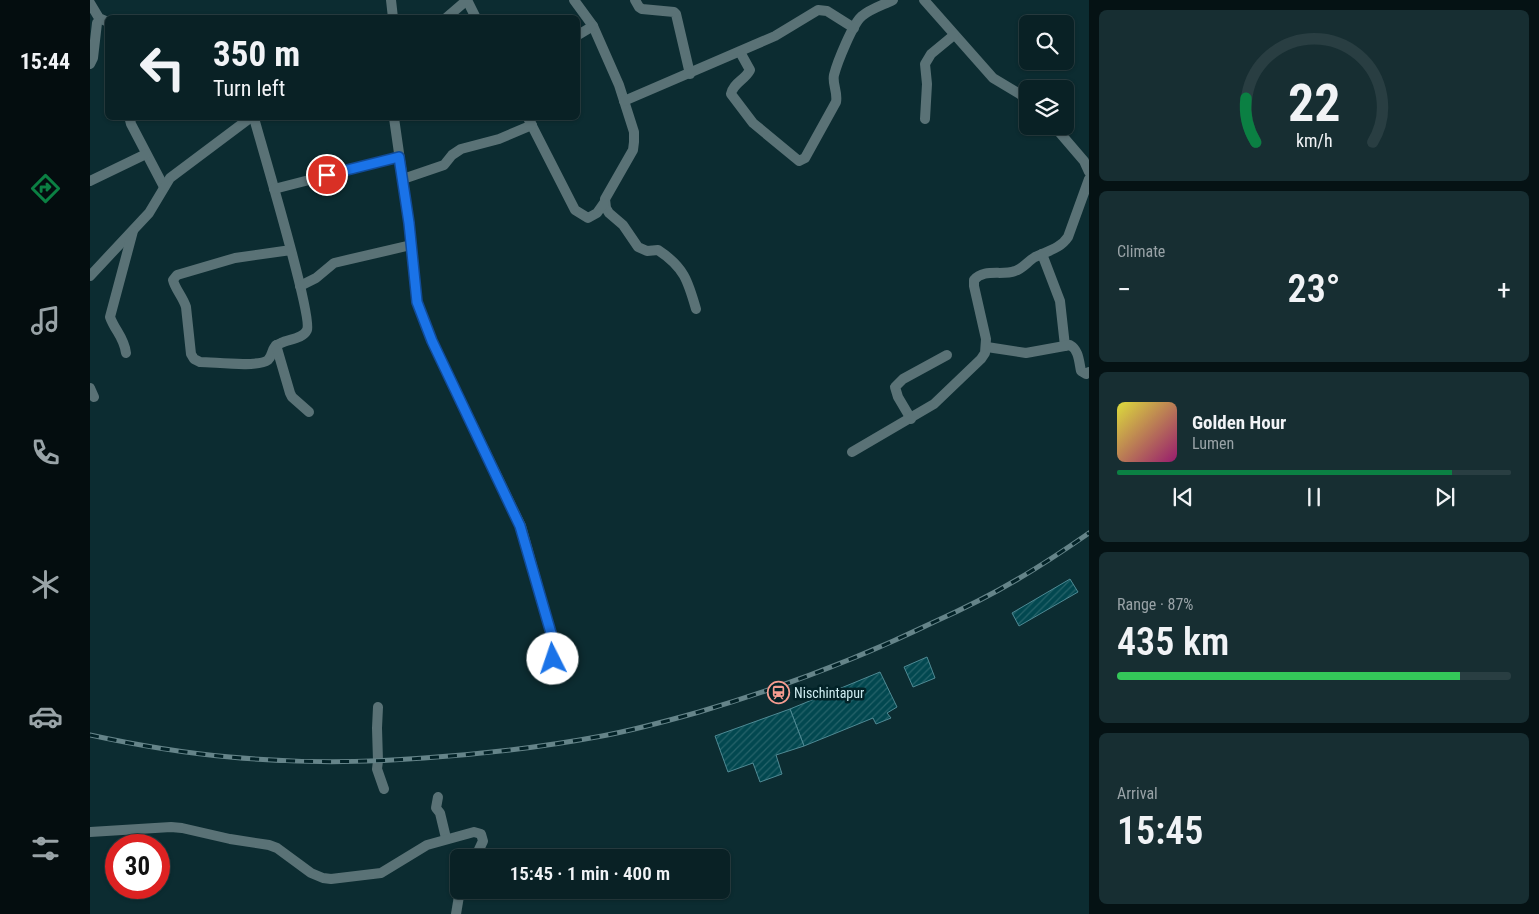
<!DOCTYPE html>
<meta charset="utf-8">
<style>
body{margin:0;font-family:"Roboto Condensed",sans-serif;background:#172e32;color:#f1f3f6;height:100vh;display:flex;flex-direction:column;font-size:19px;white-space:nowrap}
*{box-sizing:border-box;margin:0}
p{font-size:16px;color:#99a3a7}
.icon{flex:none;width:28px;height:28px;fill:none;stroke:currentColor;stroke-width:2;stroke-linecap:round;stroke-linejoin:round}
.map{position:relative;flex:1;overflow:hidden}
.sheet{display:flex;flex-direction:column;gap:10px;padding:10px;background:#051214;width:450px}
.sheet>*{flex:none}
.top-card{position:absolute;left:15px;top:15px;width:475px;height:105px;border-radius:8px;box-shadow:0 1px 4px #0004,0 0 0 1px #293e42;background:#092125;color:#f1f3f6;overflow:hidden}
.buttons{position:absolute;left:929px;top:15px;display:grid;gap:10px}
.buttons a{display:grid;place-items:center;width:55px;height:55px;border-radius:8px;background:#092125;box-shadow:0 1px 4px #0004,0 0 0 1px #293e42;font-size:25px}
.speed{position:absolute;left:15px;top:834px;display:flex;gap:10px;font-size:25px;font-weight:700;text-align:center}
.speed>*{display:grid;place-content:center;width:65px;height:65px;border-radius:50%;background:#092125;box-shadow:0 1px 4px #0004,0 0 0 1px #293e42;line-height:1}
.speed .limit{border:8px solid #d22;background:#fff;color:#111}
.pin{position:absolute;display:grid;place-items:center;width:42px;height:42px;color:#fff;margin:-21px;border:2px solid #fff;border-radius:50%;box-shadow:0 1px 5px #0007}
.me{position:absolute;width:55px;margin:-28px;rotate:356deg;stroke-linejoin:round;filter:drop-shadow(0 0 4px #0008)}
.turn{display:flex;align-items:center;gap:18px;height:105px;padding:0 25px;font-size:22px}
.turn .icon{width:65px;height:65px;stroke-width:2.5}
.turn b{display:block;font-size:35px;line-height:42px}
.big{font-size:38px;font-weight:600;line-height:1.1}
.sheet .tile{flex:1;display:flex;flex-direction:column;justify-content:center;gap:8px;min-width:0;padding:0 18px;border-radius:8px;background:#172e32}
.sheet .dial{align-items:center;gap:0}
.dial svg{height:130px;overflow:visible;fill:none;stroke:#293e42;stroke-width:7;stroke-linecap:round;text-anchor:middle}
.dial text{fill:#f1f3f6;stroke:none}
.song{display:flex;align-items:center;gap:15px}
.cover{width:60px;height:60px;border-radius:8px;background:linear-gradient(135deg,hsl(60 70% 55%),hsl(320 70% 35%))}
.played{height:5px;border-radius:2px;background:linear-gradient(90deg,#0b8043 85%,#293e42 85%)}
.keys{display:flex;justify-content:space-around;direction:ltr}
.heat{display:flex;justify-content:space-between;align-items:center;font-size:28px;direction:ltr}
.charge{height:8px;border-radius:4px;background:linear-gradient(90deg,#34c759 87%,#293e42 0)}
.trip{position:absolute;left:360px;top:849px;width:280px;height:50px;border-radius:8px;background:#092125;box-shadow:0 1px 4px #0004,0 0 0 1px #293e42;font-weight:600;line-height:50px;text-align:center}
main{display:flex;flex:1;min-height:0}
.tabs{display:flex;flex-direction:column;width:90px;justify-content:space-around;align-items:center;background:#040d0f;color:#99a3a7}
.tabs .icon{width:35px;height:35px}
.tabs .current{color:#0b8043}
.tabs b{font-size:22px;color:#f1f3f6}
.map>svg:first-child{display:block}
.building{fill:url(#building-hatch);stroke:#4f8a94}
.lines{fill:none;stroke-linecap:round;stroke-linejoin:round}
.minor{stroke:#5a7276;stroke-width:10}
.rail-casing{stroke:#658489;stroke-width:5}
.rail{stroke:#022227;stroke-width:3;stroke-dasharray:9;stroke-linecap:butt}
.route-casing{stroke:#114b97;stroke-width:12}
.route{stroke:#1a73e8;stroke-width:9}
.labels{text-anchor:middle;stroke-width:5;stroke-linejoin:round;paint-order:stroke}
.poi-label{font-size:14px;fill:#ceecf1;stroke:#022227;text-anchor:start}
</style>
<main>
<nav class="tabs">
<b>15:44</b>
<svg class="icon current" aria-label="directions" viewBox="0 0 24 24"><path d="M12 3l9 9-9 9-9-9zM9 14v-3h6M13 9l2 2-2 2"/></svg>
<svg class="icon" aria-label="music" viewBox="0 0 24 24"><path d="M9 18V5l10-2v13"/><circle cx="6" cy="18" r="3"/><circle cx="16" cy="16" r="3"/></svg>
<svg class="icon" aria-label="phone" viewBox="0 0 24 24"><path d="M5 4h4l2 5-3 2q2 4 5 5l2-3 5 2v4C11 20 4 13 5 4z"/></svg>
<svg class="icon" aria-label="climate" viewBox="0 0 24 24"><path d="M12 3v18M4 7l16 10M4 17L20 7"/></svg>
<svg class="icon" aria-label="car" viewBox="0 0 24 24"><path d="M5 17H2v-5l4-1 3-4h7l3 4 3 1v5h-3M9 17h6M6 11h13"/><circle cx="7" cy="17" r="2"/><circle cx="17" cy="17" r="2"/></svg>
<svg class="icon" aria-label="filters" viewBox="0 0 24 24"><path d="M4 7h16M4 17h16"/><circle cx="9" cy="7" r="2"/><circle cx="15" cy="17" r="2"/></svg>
</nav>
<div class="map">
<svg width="999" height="914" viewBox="0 0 999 914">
<defs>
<pattern id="building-hatch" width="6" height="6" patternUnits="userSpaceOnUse" patternTransform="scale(1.25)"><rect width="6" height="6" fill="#024850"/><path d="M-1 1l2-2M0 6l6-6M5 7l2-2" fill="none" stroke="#26636a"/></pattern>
</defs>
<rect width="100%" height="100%" fill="#0c2c31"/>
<g class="building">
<polygon points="980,579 988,592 929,626 922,613"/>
<polygon points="837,657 845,678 823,687 814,667"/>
<polygon points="790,672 807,707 797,713 801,718 786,724 783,718 714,746 700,709"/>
<polygon points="700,709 714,746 686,755 692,774 670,782 663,763 638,772 625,736"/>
</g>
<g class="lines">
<g class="minor">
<polyline points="301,0 303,18"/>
<polyline points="377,0 386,18"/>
<path d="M 484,0 L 503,26 L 529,85 L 544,132 L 544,142 L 543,150 L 515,199 L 516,208 L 519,213 L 533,225 L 548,247 L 557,251 L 568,250 C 594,267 598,281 606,309"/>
<polyline points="545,0 549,7 552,9 584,12 586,14 600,74"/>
<polyline points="834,0 903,78 938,99"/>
<polyline points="0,3 9,18 18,22"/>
<polyline points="356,18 377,0"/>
<polyline points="488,35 503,26"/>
<path d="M 650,52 L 660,70 C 655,80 643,83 641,94 L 663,123 L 709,161 L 715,158 L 746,102 C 748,92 742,84 744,75 C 747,63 763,23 772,16 C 780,9 793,5 803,0"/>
<polyline points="0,64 3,58 7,23"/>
<polyline points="534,101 685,36 728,10 737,11 764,28"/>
<polyline points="42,118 40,120 41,124 74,187"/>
<path d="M 164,118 C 171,144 223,317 217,330 C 213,339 199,339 191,343 C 180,347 184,354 178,360 C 167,368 125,362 110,362 L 104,359 L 101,354 L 96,307 C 93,297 85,289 83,280 L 87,275 L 145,258 L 201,250"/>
<path d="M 304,118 L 319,223 L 327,302 L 342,341 L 431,526 L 461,633 C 463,649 464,664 461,680"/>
<polyline points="438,118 485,210 498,218 507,213 514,203"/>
<polyline points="835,119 837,84 835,64 841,54 864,35"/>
<polyline points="964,126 994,161 999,172"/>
<polyline points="313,179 354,165 362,155 371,149 409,139 442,125"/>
<polyline points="0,181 56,154"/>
<polyline points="184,189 309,157"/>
<polyline points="952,254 970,301 975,346"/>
<polyline points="0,276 59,213 80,178 160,118"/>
<polyline points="210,286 226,278 244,263 321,245"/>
<polyline points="186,345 200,393 202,397 219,412"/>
<path d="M 897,347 L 936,353 L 980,345 C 989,350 989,362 991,371 L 996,374 L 999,372"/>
<path d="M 36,353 C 34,337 25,331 20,317 L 43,231"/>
<polyline points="0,388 4,397"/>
<polyline points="821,419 808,397 805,387 813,379 857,355"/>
<path d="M 762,452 L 844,404 L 891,359 L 895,353 L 896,339 L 884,286 L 884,280 C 894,268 912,276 925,271 C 933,269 938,261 945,257 C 957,251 970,249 978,237 L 999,179"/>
<polyline points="288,707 287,728 288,761 287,769 294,789"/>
<polyline points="348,797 346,808 350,813 356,838"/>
<polyline points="0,832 81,827 92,828 140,839 179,845 187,848 221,873 233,878 241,879 291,873 337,845 384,832 391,834 393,841 385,858"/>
<polyline points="366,914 370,890"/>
</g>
<defs>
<path id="rail" d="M 0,735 C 46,745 93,753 140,757 C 205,763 270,763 334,758 C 394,754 453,747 512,736 C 544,730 577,721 609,712 C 690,688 768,659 844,622 C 873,609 901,595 928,579 C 952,565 976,549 999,533"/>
</defs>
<use href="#rail" class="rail-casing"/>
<use href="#rail" class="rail"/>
</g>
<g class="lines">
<defs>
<polyline id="route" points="237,175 309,157 319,223 327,302 342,341 430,526 461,633 463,650 463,659"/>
</defs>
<use href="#route" class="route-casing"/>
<use href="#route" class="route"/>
</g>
<defs>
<symbol id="station-ring" viewBox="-11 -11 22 22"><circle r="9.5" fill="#022227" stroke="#f59c90" stroke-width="1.5"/><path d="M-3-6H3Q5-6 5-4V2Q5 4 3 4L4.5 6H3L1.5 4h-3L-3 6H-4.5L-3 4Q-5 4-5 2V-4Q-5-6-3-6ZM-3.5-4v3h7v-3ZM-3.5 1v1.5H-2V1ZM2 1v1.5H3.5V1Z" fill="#f59c90"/></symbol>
</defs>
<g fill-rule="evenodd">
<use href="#station-ring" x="676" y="680" width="25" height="25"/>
</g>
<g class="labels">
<g class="poi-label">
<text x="704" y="698">Nischintapur</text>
</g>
</g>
</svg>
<div class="buttons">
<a><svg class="icon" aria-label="search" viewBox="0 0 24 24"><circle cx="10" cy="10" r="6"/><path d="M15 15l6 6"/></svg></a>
<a><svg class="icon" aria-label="layers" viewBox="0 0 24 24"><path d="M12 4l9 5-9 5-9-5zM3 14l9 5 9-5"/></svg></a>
</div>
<div class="speed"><div class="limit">30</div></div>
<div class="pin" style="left:237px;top:175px;background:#d93025"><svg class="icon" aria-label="arrive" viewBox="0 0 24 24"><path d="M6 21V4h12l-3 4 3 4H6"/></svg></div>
<svg class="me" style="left:463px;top:659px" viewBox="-20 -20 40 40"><circle r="19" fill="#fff"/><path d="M0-13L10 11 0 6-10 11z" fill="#1a73e8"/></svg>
<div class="trip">15:45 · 1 min · 400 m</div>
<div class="top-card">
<div class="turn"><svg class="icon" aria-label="left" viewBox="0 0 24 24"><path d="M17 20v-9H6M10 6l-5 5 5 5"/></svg><div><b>350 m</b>Turn left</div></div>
</div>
</div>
<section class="sheet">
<div class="tile dial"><svg viewBox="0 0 100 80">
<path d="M14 69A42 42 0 1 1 86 69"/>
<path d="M14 69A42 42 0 0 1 8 42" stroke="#0b8043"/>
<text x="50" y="56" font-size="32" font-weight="700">22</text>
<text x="50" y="72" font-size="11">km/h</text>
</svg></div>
<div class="tile"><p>Climate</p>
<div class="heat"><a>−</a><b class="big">23°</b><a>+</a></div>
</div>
<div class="tile">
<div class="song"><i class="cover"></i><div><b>Golden Hour</b><p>Lumen</p></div></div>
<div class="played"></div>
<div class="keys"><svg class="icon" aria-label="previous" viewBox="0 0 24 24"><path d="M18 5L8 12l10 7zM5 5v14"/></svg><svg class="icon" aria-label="pause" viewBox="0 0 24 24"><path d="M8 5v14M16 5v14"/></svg><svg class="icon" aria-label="next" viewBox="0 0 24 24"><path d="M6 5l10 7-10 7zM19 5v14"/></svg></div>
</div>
<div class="tile"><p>Range · 87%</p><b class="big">435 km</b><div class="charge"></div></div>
<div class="tile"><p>Arrival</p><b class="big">15:45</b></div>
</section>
</main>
